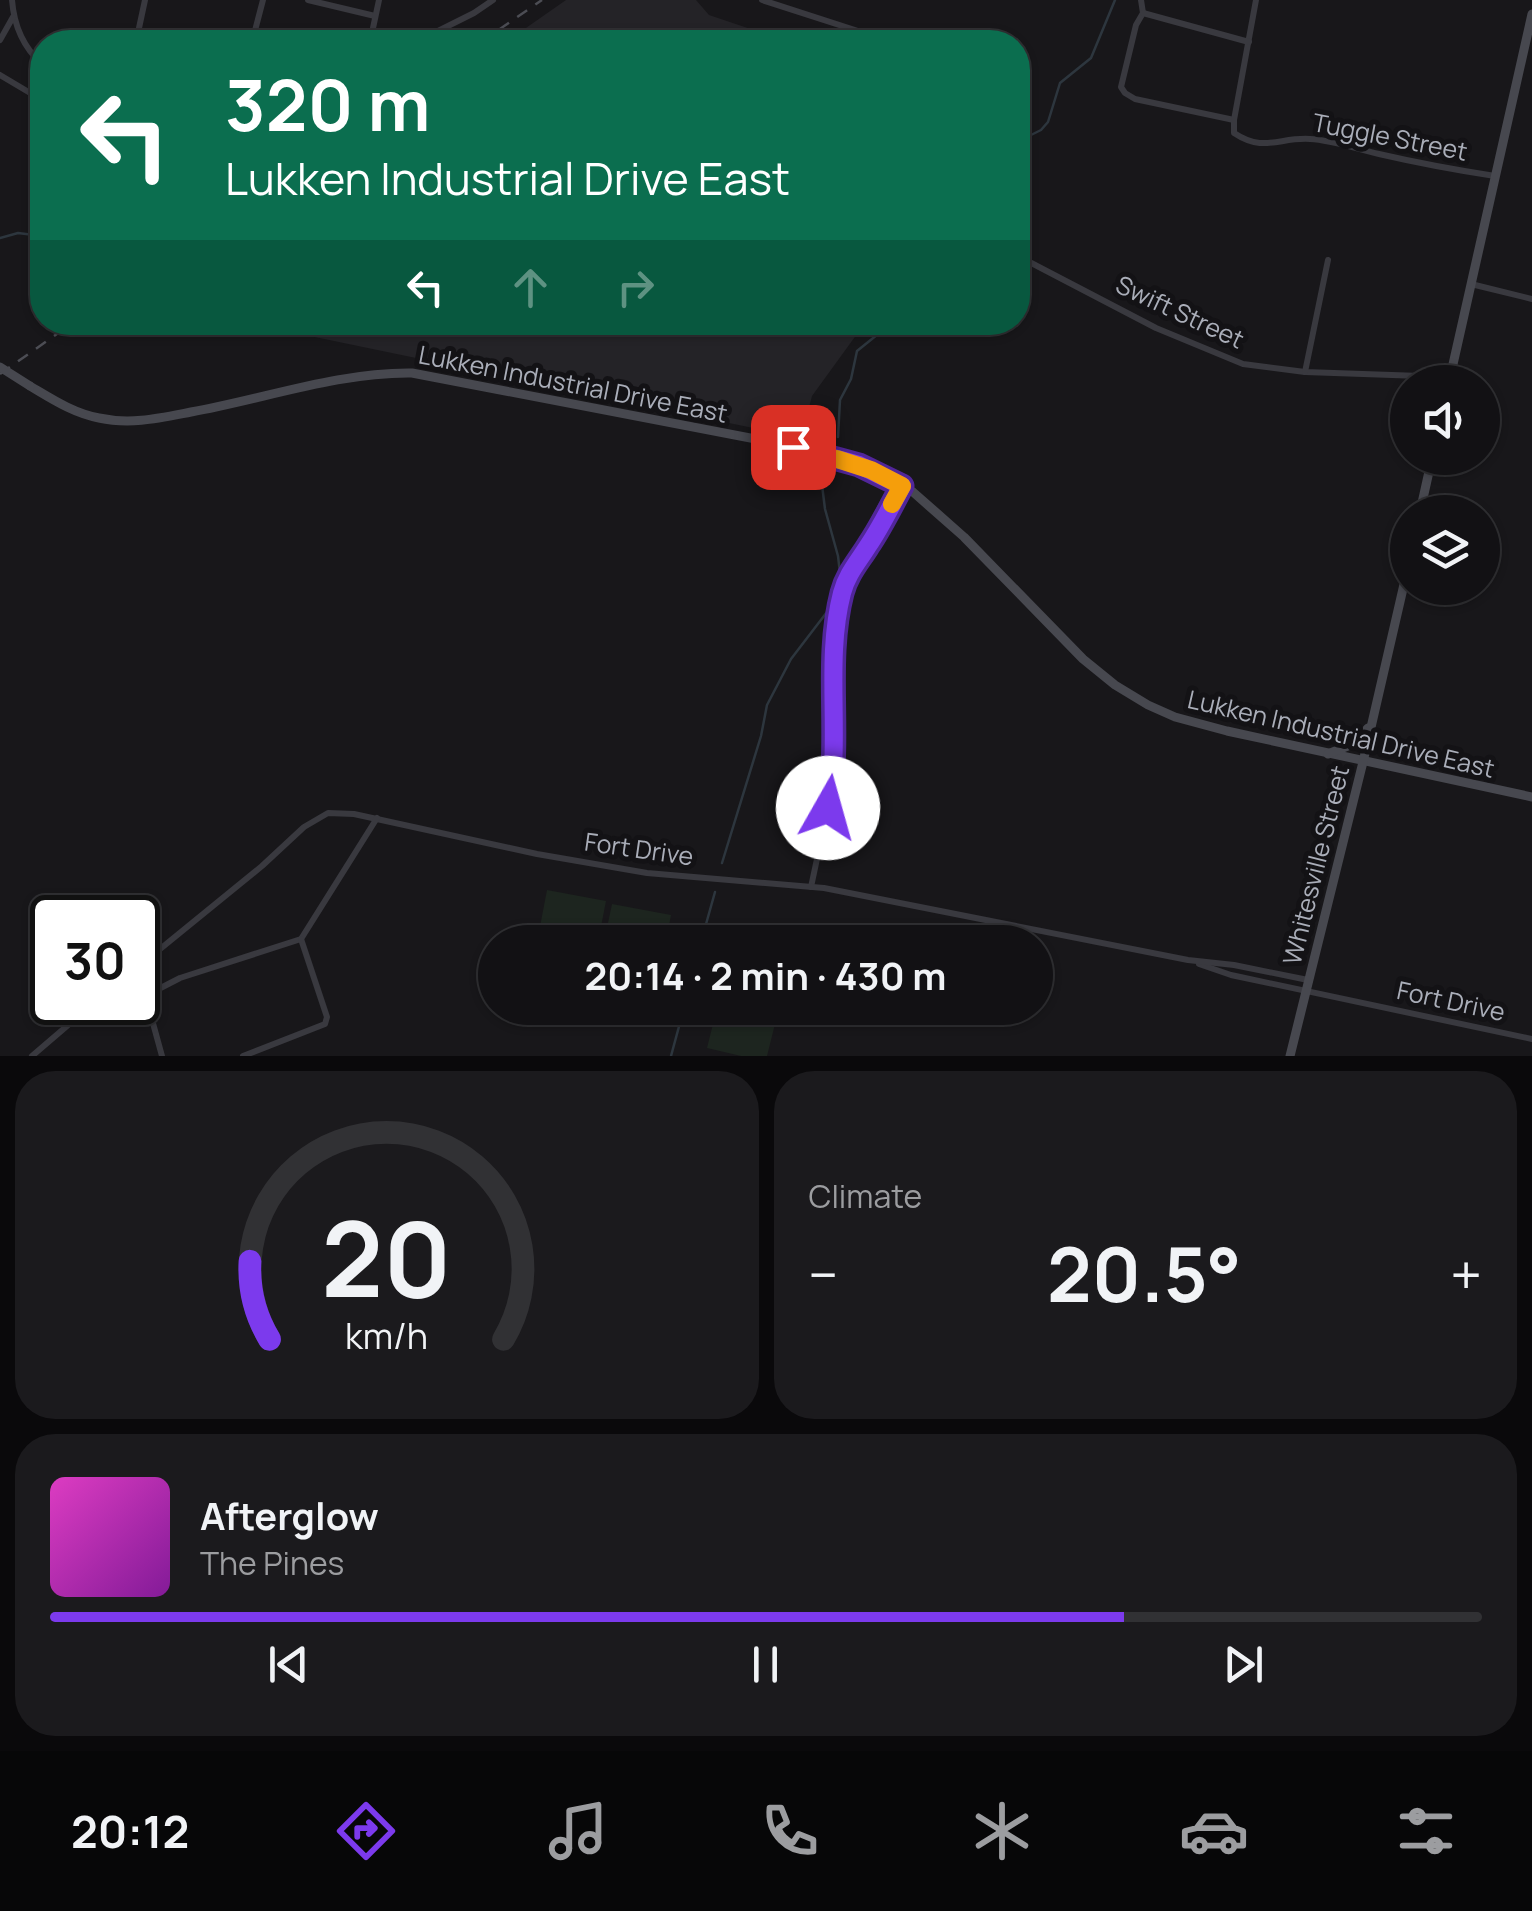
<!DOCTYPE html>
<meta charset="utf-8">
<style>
body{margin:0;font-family:Manrope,sans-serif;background:#1b1a1d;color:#f1f3f6;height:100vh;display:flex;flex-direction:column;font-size:38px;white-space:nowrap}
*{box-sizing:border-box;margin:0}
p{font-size:32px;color:#9c9da0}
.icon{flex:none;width:55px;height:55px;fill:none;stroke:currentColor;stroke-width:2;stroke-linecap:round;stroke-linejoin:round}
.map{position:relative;height:1056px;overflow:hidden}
.drawer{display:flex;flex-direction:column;gap:15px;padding:15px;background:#0a090b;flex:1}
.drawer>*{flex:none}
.hud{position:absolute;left:30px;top:30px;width:1000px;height:305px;border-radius:40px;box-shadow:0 2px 8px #0004,0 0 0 2px #313134;background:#0b6e4f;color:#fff;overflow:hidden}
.controls{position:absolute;left:1390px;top:365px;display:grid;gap:20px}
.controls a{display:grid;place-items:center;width:110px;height:110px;border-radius:50%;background:#121114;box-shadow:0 2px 8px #0004,0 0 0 2px #313134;font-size:50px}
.speed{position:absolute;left:30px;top:895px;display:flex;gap:20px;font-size:50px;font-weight:700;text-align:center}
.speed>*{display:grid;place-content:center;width:130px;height:130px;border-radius:50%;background:#121114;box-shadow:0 2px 8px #0004,0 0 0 2px #313134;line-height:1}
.speed .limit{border:5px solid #111;border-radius:15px;background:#fff;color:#111}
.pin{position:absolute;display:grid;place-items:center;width:85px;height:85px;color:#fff;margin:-42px;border-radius:20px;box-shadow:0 5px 15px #0006}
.me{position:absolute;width:110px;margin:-55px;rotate:7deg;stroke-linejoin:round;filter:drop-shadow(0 0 8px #0008)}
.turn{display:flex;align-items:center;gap:35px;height:210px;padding:0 30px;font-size:45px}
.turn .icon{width:130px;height:130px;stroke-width:2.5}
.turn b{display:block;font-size:70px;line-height:85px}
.lanes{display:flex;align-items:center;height:95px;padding:0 30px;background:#0003;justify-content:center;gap:50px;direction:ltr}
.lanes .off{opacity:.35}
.big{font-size:75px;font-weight:700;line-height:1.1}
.drawer .card{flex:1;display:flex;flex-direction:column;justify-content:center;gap:15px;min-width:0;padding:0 35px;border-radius:40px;background:#1b1a1d}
.drawer .dial{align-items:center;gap:0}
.dial svg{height:260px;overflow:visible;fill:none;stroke:#313134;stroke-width:7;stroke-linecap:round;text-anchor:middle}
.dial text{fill:#f1f3f6;stroke:none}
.song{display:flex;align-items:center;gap:30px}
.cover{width:120px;height:120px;border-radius:15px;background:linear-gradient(135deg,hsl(310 70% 55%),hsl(290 70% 35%))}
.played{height:10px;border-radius:5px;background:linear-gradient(90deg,#7c3aed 75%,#313134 75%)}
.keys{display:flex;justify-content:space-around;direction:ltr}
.heat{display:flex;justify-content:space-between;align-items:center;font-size:55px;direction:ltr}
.drawer .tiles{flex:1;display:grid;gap:15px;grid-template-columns:1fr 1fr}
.card:last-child{grid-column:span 2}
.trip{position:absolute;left:478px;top:925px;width:575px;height:100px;border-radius:50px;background:#121114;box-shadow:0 2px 8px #0004,0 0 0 2px #313134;font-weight:700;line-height:100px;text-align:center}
.menu{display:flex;height:160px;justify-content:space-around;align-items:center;background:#070708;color:#9c9da0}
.menu .icon{width:70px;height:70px}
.menu .current{color:#7c3aed}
.menu b{font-size:45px;color:#f1f3f6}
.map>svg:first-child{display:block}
.built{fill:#242327}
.green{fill:#1d251f}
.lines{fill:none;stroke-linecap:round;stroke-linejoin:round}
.stream{stroke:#2d363e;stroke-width:2.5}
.street{stroke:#39393f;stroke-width:6}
.secondary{stroke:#47484f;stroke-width:9}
.rail{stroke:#4c4d54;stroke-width:2.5;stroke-dasharray:12 10;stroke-linecap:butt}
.secondary-bridge{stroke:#47484f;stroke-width:9}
.route-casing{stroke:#51269a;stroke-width:25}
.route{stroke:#7c3aed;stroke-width:18}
.slow{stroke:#f59e0b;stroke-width:18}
.labels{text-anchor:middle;stroke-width:10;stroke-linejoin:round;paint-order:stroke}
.street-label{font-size:25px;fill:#aaaeb9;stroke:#131215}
</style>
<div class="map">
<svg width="1532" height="1056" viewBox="0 0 1532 1056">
<rect width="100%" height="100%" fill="#18171a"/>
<g class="built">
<polygon points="566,0 696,0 709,15 789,42 506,42"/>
<polygon points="283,322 865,322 865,323 812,396 801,438 281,330"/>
</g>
<g class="green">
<polygon points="547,890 606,901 598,942 537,942"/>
<polygon points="612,904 671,915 666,942 604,942"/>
<polygon points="717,1008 779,1008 767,1056 741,1056 707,1048"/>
</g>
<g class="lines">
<g class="stream">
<polyline points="1018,155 1025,138 1041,130 1048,122 1060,83 1091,58 1115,0"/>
<polyline points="0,238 18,233 42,236"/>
<polyline points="838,437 840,400 851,379 857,351 893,322"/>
<polyline points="722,863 761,736 767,705 791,659 827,612 835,594 840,573 838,556 825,509 820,469"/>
<polyline points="701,942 715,892"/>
<polyline points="671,1056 684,1008"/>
</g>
<g class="street">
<path d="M 12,0 C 14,26 23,47 42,64"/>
<polyline points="308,0 375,16"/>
<polyline points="762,0 892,42"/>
<polyline points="1141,0 1143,13 1136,25 1121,87 1125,93 1135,99 1234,120"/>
<path d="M 1256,0 L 1234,120 L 1234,133 C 1264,153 1279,137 1310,139 C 1332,140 1357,149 1379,154 C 1418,163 1456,170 1495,176"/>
<polyline points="1143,13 1249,42"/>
<polyline points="0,40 13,17"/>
<polyline points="136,42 145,0"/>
<polyline points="252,42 263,0"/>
<polyline points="370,42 379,0"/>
<polyline points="416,42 474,13 493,0"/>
<polyline points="0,75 42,100"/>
<polyline points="1018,256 1156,328 1243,364 1305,372 1450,377"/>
<polyline points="1471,284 1532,299"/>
<polyline points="1305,372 1328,260"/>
<polyline points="855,563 867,548 902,486"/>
<polyline points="811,887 834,779 834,647 842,592 860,545 894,481"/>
<polyline points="1199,964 1231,975 1532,1039"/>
<polyline points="138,967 262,866 304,827 328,813 354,814 537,854 647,873 824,888 1188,960 1234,965 1308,980"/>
<polyline points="32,1056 95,1002"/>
<polyline points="162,1056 151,1016 142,1001 145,996 180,978 301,939 377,818"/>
<polyline points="243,1056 325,1024 327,1017 301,939"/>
</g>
<g class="secondary">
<polyline points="1449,382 1532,14"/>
<path d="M 30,386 C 52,399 73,413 99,418 C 131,425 160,418 191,412 C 264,399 338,372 412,373 L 776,443 L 859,465 L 883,475 L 913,492 L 964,537 L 1083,659 L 1115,685 L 1148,705 L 1175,717 L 1227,731 L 1532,797"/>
<polyline points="1420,512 1432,458"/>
<polyline points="1328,754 1355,743 1368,728"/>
<polyline points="1290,1056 1363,762 1408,567"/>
</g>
<g class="rail">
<polyline points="481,42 542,0"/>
<polyline points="0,374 74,322"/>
</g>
<polyline class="secondary-bridge" points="0,367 30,386"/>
</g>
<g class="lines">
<defs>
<path id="route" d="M 793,447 L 859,465 L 902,486 C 891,506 881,527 868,546 C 858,562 847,574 842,593 C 824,663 842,737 828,808"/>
</defs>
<use href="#route" class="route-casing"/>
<use href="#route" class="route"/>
<polyline class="slow" points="837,459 871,470 902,486 892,504"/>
</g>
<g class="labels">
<g class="street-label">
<text transform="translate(1390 137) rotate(11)" y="9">Tuggle Street</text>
<text transform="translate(1180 312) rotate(25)" y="9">Swift Street</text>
<text transform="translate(573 384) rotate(11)" y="9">Lukken Industrial Drive East</text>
<text transform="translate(1341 734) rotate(13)" y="9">Lukken Industrial Drive East</text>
<text transform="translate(639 849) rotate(8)" y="9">Fort Drive</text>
<text transform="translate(1316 865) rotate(-76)" y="9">Whitesville Street</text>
<text transform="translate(1451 1001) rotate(12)" y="9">Fort Drive</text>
</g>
</g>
</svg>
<div class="controls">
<a><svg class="icon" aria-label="sound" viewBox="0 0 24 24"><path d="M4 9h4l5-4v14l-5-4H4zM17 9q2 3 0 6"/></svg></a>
<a><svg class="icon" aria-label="layers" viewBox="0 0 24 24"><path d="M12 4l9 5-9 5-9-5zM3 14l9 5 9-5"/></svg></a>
</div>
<div class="speed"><div class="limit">30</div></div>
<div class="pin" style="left:793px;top:447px;background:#d93025"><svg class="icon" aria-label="arrive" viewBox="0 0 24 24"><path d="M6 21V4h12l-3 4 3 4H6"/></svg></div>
<svg class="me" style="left:828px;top:808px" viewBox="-20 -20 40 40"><circle r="19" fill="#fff"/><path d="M0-13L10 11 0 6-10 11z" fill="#7c3aed"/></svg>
<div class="trip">20:14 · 2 min · 430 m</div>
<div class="hud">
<div class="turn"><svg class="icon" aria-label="left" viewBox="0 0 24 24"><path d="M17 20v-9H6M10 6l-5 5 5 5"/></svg><div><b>320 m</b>Lukken Industrial Drive East</div></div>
<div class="lanes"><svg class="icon" aria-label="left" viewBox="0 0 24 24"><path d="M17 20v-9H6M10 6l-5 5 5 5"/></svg><svg class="icon off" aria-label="ahead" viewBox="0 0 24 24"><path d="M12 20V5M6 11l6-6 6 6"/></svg><svg class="icon off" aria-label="right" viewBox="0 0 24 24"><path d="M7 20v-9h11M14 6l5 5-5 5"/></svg></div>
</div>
</div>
<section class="drawer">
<div class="tiles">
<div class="card dial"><svg viewBox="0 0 100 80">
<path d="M14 69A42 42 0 1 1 86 69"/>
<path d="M14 69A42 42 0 0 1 8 45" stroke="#7c3aed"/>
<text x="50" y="56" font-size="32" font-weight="700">20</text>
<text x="50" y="72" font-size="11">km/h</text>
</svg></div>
<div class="card"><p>Climate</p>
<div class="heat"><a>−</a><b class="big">20.5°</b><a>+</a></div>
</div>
<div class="card">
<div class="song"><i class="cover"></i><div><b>Afterglow</b><p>The Pines</p></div></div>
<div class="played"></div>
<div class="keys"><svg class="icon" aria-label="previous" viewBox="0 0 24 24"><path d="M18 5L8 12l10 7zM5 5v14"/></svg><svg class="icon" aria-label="pause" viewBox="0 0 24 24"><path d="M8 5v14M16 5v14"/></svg><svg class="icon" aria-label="next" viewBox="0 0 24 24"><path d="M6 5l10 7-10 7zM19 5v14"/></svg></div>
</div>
</div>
</section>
<nav class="menu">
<b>20:12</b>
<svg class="icon current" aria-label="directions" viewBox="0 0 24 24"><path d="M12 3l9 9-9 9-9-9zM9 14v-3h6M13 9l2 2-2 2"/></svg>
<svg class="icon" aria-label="music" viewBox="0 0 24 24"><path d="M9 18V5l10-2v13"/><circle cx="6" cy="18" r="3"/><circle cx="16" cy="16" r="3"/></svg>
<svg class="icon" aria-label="phone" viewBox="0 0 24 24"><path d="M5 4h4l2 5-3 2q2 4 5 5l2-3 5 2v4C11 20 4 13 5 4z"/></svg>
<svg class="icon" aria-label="climate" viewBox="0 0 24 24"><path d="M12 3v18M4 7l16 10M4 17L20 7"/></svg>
<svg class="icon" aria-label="car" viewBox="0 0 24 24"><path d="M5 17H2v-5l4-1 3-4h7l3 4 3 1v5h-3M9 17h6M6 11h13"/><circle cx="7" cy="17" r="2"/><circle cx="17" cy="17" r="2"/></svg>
<svg class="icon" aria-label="filters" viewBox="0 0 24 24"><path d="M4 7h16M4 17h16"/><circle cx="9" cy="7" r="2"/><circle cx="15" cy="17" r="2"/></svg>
</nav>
